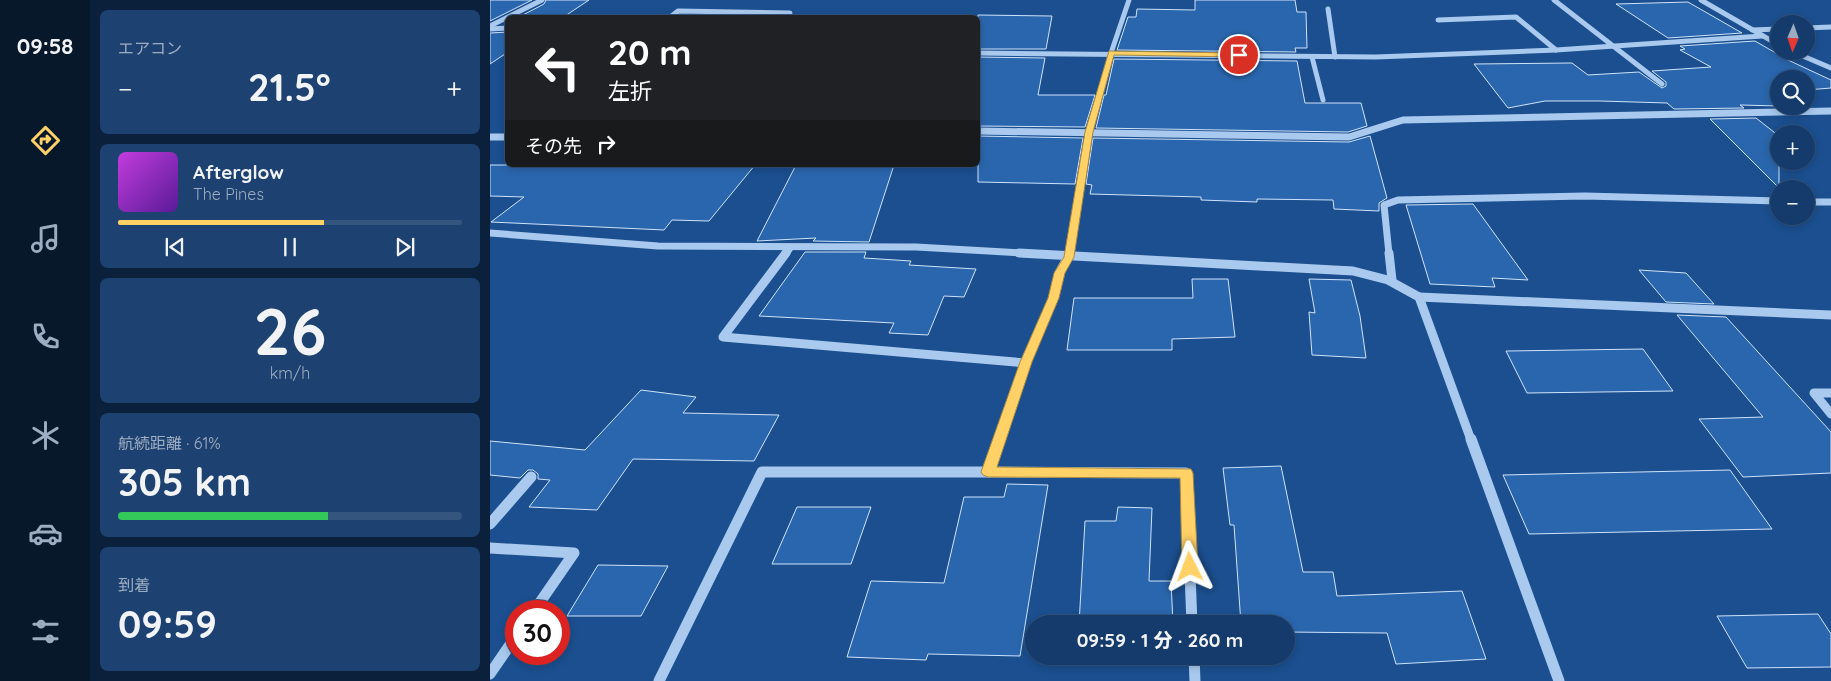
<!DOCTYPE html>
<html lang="ja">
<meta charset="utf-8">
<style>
body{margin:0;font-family:Quicksand,"Noto Sans JP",sans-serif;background:#1d4271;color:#f1f3f6;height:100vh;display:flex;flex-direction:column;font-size:19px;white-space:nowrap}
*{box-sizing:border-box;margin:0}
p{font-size:16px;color:#9dadc1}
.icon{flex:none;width:28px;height:28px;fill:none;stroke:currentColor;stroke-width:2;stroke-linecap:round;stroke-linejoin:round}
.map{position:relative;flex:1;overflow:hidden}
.side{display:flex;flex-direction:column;gap:10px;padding:10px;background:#0b203b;width:400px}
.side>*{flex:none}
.guide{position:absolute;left:15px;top:15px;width:475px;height:152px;border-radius:8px;box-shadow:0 2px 8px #0003,0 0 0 1px #33557e;background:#202124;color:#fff;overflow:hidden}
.needle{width:32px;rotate:182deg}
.controls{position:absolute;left:1280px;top:15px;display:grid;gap:10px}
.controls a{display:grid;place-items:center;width:45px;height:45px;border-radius:50%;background:#143b6b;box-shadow:0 2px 8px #0003,0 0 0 1px #33557e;font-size:25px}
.speed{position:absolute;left:15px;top:600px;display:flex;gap:10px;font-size:25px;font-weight:700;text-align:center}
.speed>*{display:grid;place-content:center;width:65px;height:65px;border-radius:50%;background:#143b6b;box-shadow:0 2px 8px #0003,0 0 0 1px #33557e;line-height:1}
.speed .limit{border:8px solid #d22;background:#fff;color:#111}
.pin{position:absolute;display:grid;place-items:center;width:42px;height:42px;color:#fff;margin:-21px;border:2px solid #fff;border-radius:50%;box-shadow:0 1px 5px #0007}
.me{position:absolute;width:55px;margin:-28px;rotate:357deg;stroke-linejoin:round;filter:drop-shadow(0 0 4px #0008)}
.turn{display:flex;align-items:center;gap:18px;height:105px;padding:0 20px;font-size:22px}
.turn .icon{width:65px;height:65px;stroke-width:2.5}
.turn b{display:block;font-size:35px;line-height:42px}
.then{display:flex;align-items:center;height:48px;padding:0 20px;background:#0003;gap:10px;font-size:19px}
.big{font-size:38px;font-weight:800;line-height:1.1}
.side .widget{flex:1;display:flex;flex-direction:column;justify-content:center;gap:8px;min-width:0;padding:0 18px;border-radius:8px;background:#1d4271}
.side .dial{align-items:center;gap:0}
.dial b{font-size:65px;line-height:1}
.song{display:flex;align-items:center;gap:15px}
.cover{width:60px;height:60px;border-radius:8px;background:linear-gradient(135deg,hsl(290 70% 55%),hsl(270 70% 35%))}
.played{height:5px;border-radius:2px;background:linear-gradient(90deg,#ffd166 60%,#33557e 60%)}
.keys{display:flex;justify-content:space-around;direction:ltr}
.heat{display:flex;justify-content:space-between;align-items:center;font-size:28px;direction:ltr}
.charge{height:8px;border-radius:4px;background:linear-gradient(90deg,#34c759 61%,#33557e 0)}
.trip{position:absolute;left:535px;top:615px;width:270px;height:50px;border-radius:25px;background:#143b6b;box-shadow:0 2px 8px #0003,0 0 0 1px #33557e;font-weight:800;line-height:50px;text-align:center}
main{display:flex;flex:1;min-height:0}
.tabs{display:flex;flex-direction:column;width:90px;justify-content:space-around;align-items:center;background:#08182b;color:#9dadc1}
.tabs .icon{width:35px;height:35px}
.tabs .current{color:#ffd166}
.tabs b{font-size:22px;color:#f1f3f6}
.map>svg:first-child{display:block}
.building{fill:#2a66ad;stroke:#cfe3fa}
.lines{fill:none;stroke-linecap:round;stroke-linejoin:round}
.minor-far3{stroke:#a9c9ee;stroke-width:5}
.minor-far2{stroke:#a9c9ee;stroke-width:7}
.minor-far1{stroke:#a9c9ee;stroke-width:9}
.minor{stroke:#a9c9ee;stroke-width:11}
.route{fill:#ffd166;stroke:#a68842}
</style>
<main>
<nav class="tabs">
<b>09:58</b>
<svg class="icon current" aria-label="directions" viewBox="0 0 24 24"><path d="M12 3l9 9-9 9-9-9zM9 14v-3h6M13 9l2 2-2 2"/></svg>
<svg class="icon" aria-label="music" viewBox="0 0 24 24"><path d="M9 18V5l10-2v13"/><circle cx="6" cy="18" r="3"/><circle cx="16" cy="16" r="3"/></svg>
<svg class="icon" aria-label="phone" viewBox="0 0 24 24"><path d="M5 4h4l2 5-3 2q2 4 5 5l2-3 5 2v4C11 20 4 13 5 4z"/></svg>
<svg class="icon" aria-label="climate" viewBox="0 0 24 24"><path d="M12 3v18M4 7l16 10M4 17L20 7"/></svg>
<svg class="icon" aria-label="car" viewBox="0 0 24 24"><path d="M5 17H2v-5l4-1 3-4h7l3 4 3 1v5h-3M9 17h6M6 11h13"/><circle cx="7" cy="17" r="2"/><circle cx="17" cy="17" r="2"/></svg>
<svg class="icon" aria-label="filters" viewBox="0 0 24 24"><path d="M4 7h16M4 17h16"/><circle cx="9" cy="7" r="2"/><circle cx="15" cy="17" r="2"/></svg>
</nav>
<section class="side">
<div class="widget"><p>エアコン</p>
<div class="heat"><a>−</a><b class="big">21.5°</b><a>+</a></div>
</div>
<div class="widget">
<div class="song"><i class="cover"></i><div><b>Afterglow</b><p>The Pines</p></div></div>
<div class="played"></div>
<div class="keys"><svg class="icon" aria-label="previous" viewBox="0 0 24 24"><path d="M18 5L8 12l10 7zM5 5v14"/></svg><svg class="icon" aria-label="pause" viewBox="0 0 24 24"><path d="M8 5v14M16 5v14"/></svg><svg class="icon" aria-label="next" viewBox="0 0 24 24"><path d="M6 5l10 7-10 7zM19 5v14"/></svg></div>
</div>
<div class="widget dial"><b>26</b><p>km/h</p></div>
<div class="widget"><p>航続距離 · 61%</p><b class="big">305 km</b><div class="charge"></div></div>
<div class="widget"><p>到着</p><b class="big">09:59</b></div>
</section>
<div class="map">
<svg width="1341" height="681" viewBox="0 0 1341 681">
<rect width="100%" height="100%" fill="#1b4f8f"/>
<g class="building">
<polygon points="0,0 42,0 0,21"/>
<polygon points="56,0 99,0 72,18 27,18 54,4"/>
<polygon points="705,0 805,0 807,12 816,12 817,48 805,48 806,52 627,50 638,17 646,17 647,9 705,10"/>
<polygon points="1198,2 1252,33 1178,38 1126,4"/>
<polygon points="488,15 562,16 556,49 488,49"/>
<polygon points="18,32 18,52 0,64 0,33"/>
<polygon points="1265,41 1298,60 1341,80 1341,88 1316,90 1316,79 1289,79 1289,106 1250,105 1254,108 1184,109 1177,103 1110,101 1055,101 1018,108 984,64 1082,63 1098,75 1149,72 1172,88 1176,86 1176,82 1162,71 1221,67 1190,50 1195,49 1190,46"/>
<polygon points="488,57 555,58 548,95 605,95 595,127 488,126"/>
<polygon points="624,59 807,61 815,103 871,103 877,126 858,132 606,128 614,95 616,95"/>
<polygon points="1266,118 1289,136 1289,188 1220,119"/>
<polygon points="488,136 593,138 585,184 488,182"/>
<polygon points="880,136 897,198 889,203 889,211 844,209 843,200 767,199 767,202 711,200 711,197 600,194 602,185 596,184 603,138 859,142"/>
<polygon points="0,165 265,165 219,221 182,220 174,230 1,222 34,197 0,196"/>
<polygon points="306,165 404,165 379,242 323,241 326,238 267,241"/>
<polygon points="983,204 1038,280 1002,278 1005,287 940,284 916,205"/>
<polygon points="315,252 376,252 374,258 421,261 419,265 486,269 474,297 454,296 438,335 399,333 404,323 269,316"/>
<polygon points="1149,270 1196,273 1224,304 1176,302"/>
<polygon points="702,279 738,279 745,337 682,339 682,350 577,350 584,298 703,298"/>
<polygon points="819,279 861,280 870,316 876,358 822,355 819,312 825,313"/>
<polygon points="1187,315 1236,317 1341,432 1341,473 1253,477 1209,419 1273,417"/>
<polygon points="1153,349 1183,391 1037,393 1016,351"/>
<polygon points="151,390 206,397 193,413 289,415 264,461 143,459 107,510 39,507 60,480 48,479 48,474 43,470 38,470 30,478 0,475 0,441 95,450"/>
<polygon points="791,466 813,572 843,572 847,596 972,591 996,659 906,664 897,633 796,632 796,624 751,624 744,525 740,525 733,468"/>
<polygon points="1240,470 1282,529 1039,534 1013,475"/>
<polygon points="517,484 558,485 530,656 438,654 436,660 357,657 381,581 454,583 474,497 514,497"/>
<polygon points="307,507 381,507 361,564 282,564"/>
<polygon points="628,507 662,508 659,581 681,581 683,624 589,624 595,521 626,521"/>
<polygon points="108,565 178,566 151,616 77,616"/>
<polygon points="1328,614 1341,634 1341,667 1257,668 1227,616"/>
</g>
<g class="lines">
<g class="minor-far3">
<polyline points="1064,0 1172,84"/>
<polyline points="1211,0 1289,45"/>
<polyline points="838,9 845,57"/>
<polyline points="179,18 188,11 300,13"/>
<polyline points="948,20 1026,17 1066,50"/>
<polyline points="0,26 52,0"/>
<polyline points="1316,28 1341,27"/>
<polyline points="0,29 18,28"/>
<polyline points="1262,30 1289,29"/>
<polyline points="1301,51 1341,68"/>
<polyline points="488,53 886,57 1066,50 1272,36"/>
<polyline points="822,57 833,100"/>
<polyline points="605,111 621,53 639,0"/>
</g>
<g class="minor-far2">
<polyline points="488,131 859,137 913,120 1341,111"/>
<polyline points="0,137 18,137"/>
<polyline points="1316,202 1341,202"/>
<polyline points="0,233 168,246 426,247 552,254"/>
<polyline points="296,254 300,248"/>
<polyline points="579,254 599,132 605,110"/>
<polyline points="899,254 894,205 908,200 1095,196 1289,201"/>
</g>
<g class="minor-far1">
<polyline points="296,253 233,337 536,363"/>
<polyline points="529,253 863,271 898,280 929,297 981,440"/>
<polyline points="899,253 902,280"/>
<polyline points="929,297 1341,315"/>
<polyline points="1341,393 1324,393 1341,414"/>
<polyline points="509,440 536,363 563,299 569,273 580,253"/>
</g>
<g class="minor">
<polyline points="981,439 1069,681"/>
<polyline points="498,472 696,473 702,624"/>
<polyline points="0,524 41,477"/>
<polyline points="0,548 84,553 44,611"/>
<polyline points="704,656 705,681"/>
<polyline points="0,674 26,636"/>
<polyline points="169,681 272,472 498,472 510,439"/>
</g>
</g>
<polygon class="route" points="619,51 749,53 752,55 749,57 624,55 603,132 584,257 575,273 569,298 542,362 507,467 701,469 703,473 708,567 705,572 700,574 695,572 692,567 690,478 498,477 493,475 491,472 530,362 558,298 564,273 574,257 595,132"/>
</svg>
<div class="controls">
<a><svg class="needle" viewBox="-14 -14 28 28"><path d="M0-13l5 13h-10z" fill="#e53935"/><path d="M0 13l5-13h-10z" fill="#9dadc1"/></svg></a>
<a><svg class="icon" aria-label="search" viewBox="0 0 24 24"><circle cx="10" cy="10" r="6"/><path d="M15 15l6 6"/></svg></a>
<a>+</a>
<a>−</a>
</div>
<div class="speed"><div class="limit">30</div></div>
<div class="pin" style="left:749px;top:55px;background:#d93025"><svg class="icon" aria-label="arrive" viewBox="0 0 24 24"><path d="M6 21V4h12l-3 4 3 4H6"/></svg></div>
<svg class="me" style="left:700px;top:567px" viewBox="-20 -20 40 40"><path d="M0-17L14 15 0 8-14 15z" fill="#ffd166" stroke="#fff" stroke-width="4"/></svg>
<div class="trip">09:59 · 1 分 · 260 m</div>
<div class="guide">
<div class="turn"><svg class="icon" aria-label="left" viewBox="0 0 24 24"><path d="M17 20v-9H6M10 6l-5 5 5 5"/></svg><div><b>20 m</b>左折</div></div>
<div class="then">その先<svg class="icon" aria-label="right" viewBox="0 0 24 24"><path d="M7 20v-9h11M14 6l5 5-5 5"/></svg></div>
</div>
</div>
</main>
